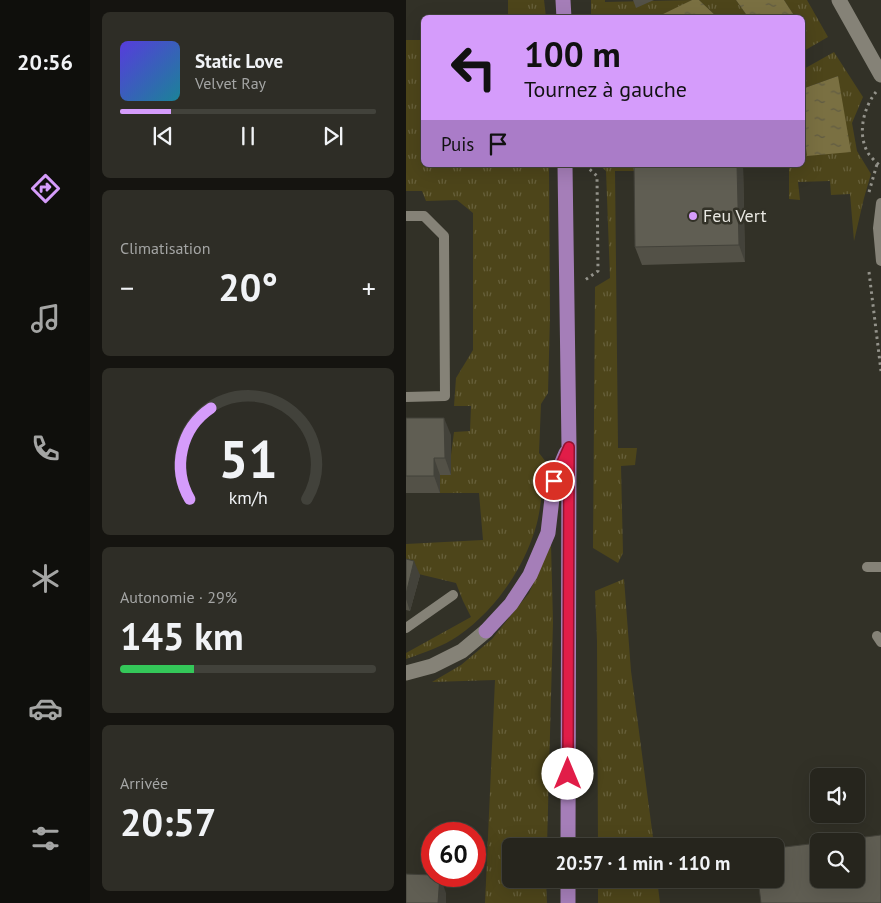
<!DOCTYPE html>
<html lang="fr">
<meta charset="utf-8">
<style>
body{margin:0;font-family:"PT Sans",sans-serif;background:#2e2d26;color:#f1f3f6;height:100vh;display:flex;flex-direction:column;font-size:19px;white-space:nowrap}
*{box-sizing:border-box;margin:0}
p{font-size:16px;color:#a4a5a4}
.icon{flex:none;width:28px;height:28px;fill:none;stroke:currentColor;stroke-width:2;stroke-linecap:round;stroke-linejoin:round}
.map{position:relative;flex:1;overflow:hidden}
.panel{display:flex;flex-direction:column;gap:12px;padding:12px;background:#151410;width:316px}
.panel>*{flex:none}
.banner{position:absolute;left:15px;top:15px;width:384px;height:152px;border-radius:8px;box-shadow:0 5px 20px #0002,0 0 0 1px #42423b;background:#d59cfb;color:#111;overflow:hidden}
.controls{position:absolute;left:404px;top:768px;display:grid;gap:10px}
.controls a{display:grid;place-items:center;width:55px;height:55px;border-radius:8px;background:#26251d;box-shadow:0 5px 20px #0002,0 0 0 1px #42423b;font-size:25px}
.speed{position:absolute;left:15px;top:822px;display:flex;gap:10px;font-size:25px;font-weight:700;text-align:center}
.speed>*{display:grid;place-content:center;width:65px;height:65px;border-radius:50%;background:#26251d;box-shadow:0 5px 20px #0002,0 0 0 1px #42423b;line-height:1}
.speed .limit{border:8px solid #d22;background:#fff;color:#111}
.pin{position:absolute;display:grid;place-items:center;width:42px;height:42px;color:#fff;margin:-21px;border:2px solid #fff;border-radius:50%;box-shadow:0 1px 5px #0007}
.me{position:absolute;width:55px;margin:-28px;rotate:0deg;stroke-linejoin:round;filter:drop-shadow(0 0 4px #0008)}
.turn{display:flex;align-items:center;gap:18px;height:105px;padding:0 20px;font-size:22px}
.turn .icon{width:65px;height:65px;stroke-width:2.5}
.turn b{display:block;font-size:35px;line-height:42px}
.then{display:flex;align-items:center;height:48px;padding:0 20px;background:#0003;gap:10px;font-size:19px}
.big{font-size:38px;font-weight:700;line-height:1.1}
.panel .widget{flex:1;display:flex;flex-direction:column;justify-content:center;gap:8px;min-width:0;padding:0 18px;border-radius:8px;background:#2e2d26}
.panel .dial{align-items:center;gap:0}
.dial svg{height:130px;overflow:visible;fill:none;stroke:#42423b;stroke-width:7;stroke-linecap:round;text-anchor:middle}
.dial text{fill:#f1f3f6;stroke:none}
.song{display:flex;align-items:center;gap:15px}
.cover{width:60px;height:60px;border-radius:8px;background:linear-gradient(135deg,hsl(250 70% 55%),hsl(190 70% 35%))}
.played{height:5px;border-radius:2px;background:linear-gradient(90deg,#d59cfb 20%,#42423b 20%)}
.keys{display:flex;justify-content:space-around;direction:ltr}
.heat{display:flex;justify-content:space-between;align-items:center;font-size:28px;direction:ltr}
.charge{height:8px;border-radius:4px;background:linear-gradient(90deg,#34c759 29%,#42423b 0)}
.trip{position:absolute;left:96px;top:838px;width:282px;height:50px;border-radius:8px;background:#26251d;box-shadow:0 5px 20px #0002,0 0 0 1px #42423b;font-weight:700;line-height:50px;text-align:center}
main{display:flex;flex:1;min-height:0}
.menu{display:flex;flex-direction:column;width:90px;justify-content:space-around;align-items:center;background:#0f0f0c;color:#a4a5a4}
.menu .icon{width:35px;height:35px}
.menu .on{color:#d59cfb}
.menu b{font-size:22px;color:#f1f3f6}
.map>svg:first-child{display:block}
.grass{fill:url(#grass-tufts)}
.water{fill:url(#water-ripples)}
.lines{fill:none;stroke-linecap:round;stroke-linejoin:round}
.path{stroke:#94938b;stroke-width:3;stroke-dasharray:2.5 4;stroke-linecap:butt}
.service{stroke:#858277;stroke-width:10}
.minor{stroke:#858277;stroke-width:15}
.primary{stroke:#a57eb8;stroke-width:15}
.wall{fill:#535147}
.shaded-wall{fill:#43423a}
.building{fill:#605e53;stroke:#43423a}
.route-casing{stroke:#92132f;stroke-width:12}
.route{stroke:#e11d48;stroke-width:9}
.poi-dot{fill:#d59cfb;stroke:#323127;stroke-width:2}
.labels{text-anchor:middle;stroke-width:5;stroke-linejoin:round;paint-order:stroke}
.poi-label{font-size:18px;fill:#e9e8e2;stroke:#323127;text-anchor:start}
</style>
<main>
<nav class="menu">
<b>20:56</b>
<svg class="icon on" aria-label="directions" viewBox="0 0 24 24"><path d="M12 3l9 9-9 9-9-9zM9 14v-3h6M13 9l2 2-2 2"/></svg>
<svg class="icon" aria-label="music" viewBox="0 0 24 24"><path d="M9 18V5l10-2v13"/><circle cx="6" cy="18" r="3"/><circle cx="16" cy="16" r="3"/></svg>
<svg class="icon" aria-label="phone" viewBox="0 0 24 24"><path d="M5 4h4l2 5-3 2q2 4 5 5l2-3 5 2v4C11 20 4 13 5 4z"/></svg>
<svg class="icon" aria-label="climate" viewBox="0 0 24 24"><path d="M12 3v18M4 7l16 10M4 17L20 7"/></svg>
<svg class="icon" aria-label="car" viewBox="0 0 24 24"><path d="M5 17H2v-5l4-1 3-4h7l3 4 3 1v5h-3M9 17h6M6 11h13"/><circle cx="7" cy="17" r="2"/><circle cx="17" cy="17" r="2"/></svg>
<svg class="icon" aria-label="filters" viewBox="0 0 24 24"><path d="M4 7h16M4 17h16"/><circle cx="9" cy="7" r="2"/><circle cx="15" cy="17" r="2"/></svg>
</nav>
<section class="panel">
<div class="widget">
<div class="song"><i class="cover"></i><div><b>Static Love</b><p>Velvet Ray</p></div></div>
<div class="played"></div>
<div class="keys"><svg class="icon" aria-label="previous" viewBox="0 0 24 24"><path d="M18 5L8 12l10 7zM5 5v14"/></svg><svg class="icon" aria-label="pause" viewBox="0 0 24 24"><path d="M8 5v14M16 5v14"/></svg><svg class="icon" aria-label="next" viewBox="0 0 24 24"><path d="M6 5l10 7-10 7zM19 5v14"/></svg></div>
</div>
<div class="widget"><p>Climatisation</p>
<div class="heat"><a>−</a><b class="big">20°</b><a>+</a></div>
</div>
<div class="widget dial"><svg viewBox="0 0 100 80">
<path d="M14 69A42 42 0 1 1 86 69"/>
<path d="M14 69A42 42 0 0 1 27 13" stroke="#d59cfb"/>
<text x="50" y="56" font-size="32" font-weight="700">51</text>
<text x="50" y="72" font-size="11">km/h</text>
</svg></div>
<div class="widget"><p>Autonomie · 29%</p><b class="big">145 km</b><div class="charge"></div></div>
<div class="widget"><p>Arrivée</p><b class="big">20:57</b></div>
</section>
<div class="map">
<svg width="475" height="903" viewBox="0 0 475 903">
<defs>
<pattern id="grass-tufts" width="24" height="20" patternUnits="userSpaceOnUse" patternTransform="scale(1.25)"><rect width="24" height="20" fill="#4d451a"/><path d="M3 7l-1-3M5 7V3M7 7l1-3M15 17l-1-3M17 17v-4M19 17l1-3" fill="none" stroke="#67603b"/></pattern>
<pattern id="water-ripples" width="26" height="14" patternUnits="userSpaceOnUse" patternTransform="scale(1.25)"><rect width="26" height="14" fill="#7a7042"/><path d="M2 4q2-2 4 0t4 0M15 11q2-2 4 0t4 0" fill="none" stroke="#605b43"/></pattern>
</defs>
<rect width="100%" height="100%" fill="#323127"/>
<g class="grass">
<polygon points="102,0 138,0 140,17 102,17"/>
<polygon points="185,0 199,0 199,2 286,0 251,18 185,17"/>
<polygon points="293,0 330,0 342,17 311,17"/>
<polygon points="378,0 401,0 422,37 396,52 396,18 389,17"/>
<path d="M 0,40 L 17,40 L 18,165 L 143,165 L 144,316 L 142,393 L 135,404 L 133,453 L 140,462 C 137,481 135,512 129,530 C 116,571 88,611 52,636 C 38,646 17,653 0,659 L 0,653 L 65,617 L 57,601 L 50,583 L 0,571 L 0,544 L 77,540 L 73,493 L 34,493 L 34,475 L 45,474 L 45,455 L 48,432 L 64,431 L 65,406 L 48,406 L 50,378 L 67,350 L 67,213 L 51,200 L 20,201 L 16,191 L 0,191 Z"/>
<polygon points="428,52 457,97 446,123 451,151 465,174 458,198 448,241 444,194 425,195 424,181 392,182 394,200 383,199 383,165 396,165 396,117 402,156 432,76 396,89 396,70"/>
<polygon points="194,165 234,165 234,171 209,171 212,448 231,448 229,465 215,466 217,553 212,563 187,548 189,287 204,278 200,171"/>
<polygon points="145,544 147,622 141,846 105,846 105,879 140,879 141,903 79,903 89,680 26,682 55,665 86,639 123,593"/>
<polygon points="218,579 225,671 248,845 266,844 266,846 192,846 191,641 189,591"/>
<polygon points="192,879 251,879 254,903 192,903"/>
</g>
<g class="water">
<polygon points="286,0 293,0 311,17 251,17"/>
<polygon points="330,0 378,0 389,17 342,17"/>
<polygon points="432,76 445,152 401,156 396,117 396,89"/>
</g>
<g class="lines">
<g class="path">
<path d="M 470,92 C 458,107 452,131 460,149 C 462,155 470,162 475,167"/>
<polyline points="179,165 191,176 192,271 179,280"/>
<polyline points="463,192 471,164"/>
<polyline points="463,272 475,371"/>
</g>
<g class="service">
<polyline points="475,203 472,228 475,261"/>
<polyline points="0,216 18,216 38,236 39,396 0,397"/>
<polyline points="461,567 475,567"/>
<polyline points="0,628 47,595"/>
<polyline points="471,636 475,642"/>
</g>
<g class="minor">
<polyline points="433,0 475,75"/>
<polyline points="0,673 26,666 56,651 80,631"/>
</g>
<g class="primary">
<polyline points="157,0 158,18"/>
<polyline points="159,165 163,447 162,846"/>
<polyline points="80,631 105,604 124,575 142,533 148,481 160,453"/>
<polyline points="162,903 162,879"/>
</g>
</g>
<g class="wall">
<polygon points="227,0 248,0 230,8"/>
<polygon points="337,165 339,262 236,265 229,247"/>
<polygon points="0,418 45,435 45,475 34,475 34,493 0,493"/>
<polygon points="0,559 14,575 4,611 0,610"/>
</g>
<g class="shaded-wall">
<polygon points="331,165 337,165 339,262 333,245"/>
<polygon points="38,418 45,435 45,475 39,458"/>
<polygon points="28,458 34,475 34,493 28,476"/>
<polygon points="8,561 14,575 4,611 0,599 0,594"/>
<polygon points="34,876 40,893 40,903 32,903"/>
</g>
<g class="building">
<polygon points="228,165 331,165 333,245 229,247"/>
<polygon points="0,418 38,418 39,458 28,458 28,476 0,476"/>
<polygon points="0,559 8,561 0,594"/>
<polygon points="475,835 475,903 355,903 352,879 370,879 370,848 412,843 412,879 450,879 450,841 427,841"/>
<polygon points="0,874 26,875 26,876 34,876 32,903 0,903"/>
</g>
<g class="lines">
<defs>
<polyline id="route" points="148,481 163,447 162,774"/>
</defs>
<use href="#route" class="route-casing"/>
<use href="#route" class="route"/>
</g>
<circle class="poi-dot" cx="287" cy="216" r="5"/>
<g class="labels">
<g class="poi-label">
<text x="297" y="222">Feu Vert</text>
</g>
</g>
</svg>
<div class="controls">
<a><svg class="icon" aria-label="sound" viewBox="0 0 24 24"><path d="M4 9h4l5-4v14l-5-4H4zM17 9q2 3 0 6"/></svg></a>
<a><svg class="icon" aria-label="search" viewBox="0 0 24 24"><circle cx="10" cy="10" r="6"/><path d="M15 15l6 6"/></svg></a>
</div>
<div class="speed"><div class="limit">60</div></div>
<div class="pin" style="left:148px;top:481px;background:#d93025"><svg class="icon" aria-label="arrive" viewBox="0 0 24 24"><path d="M6 21V4h12l-3 4 3 4H6"/></svg></div>
<svg class="me" style="left:162px;top:774px" viewBox="-20 -20 40 40"><circle r="19" fill="#fff"/><path d="M0-13L10 11 0 6-10 11z" fill="#e11d48"/></svg>
<div class="trip">20:57 · 1 min · 110 m</div>
<div class="banner">
<div class="turn"><svg class="icon" aria-label="left" viewBox="0 0 24 24"><path d="M17 20v-9H6M10 6l-5 5 5 5"/></svg><div><b>100 m</b>Tournez à gauche</div></div>
<div class="then">Puis<svg class="icon" aria-label="arrive" viewBox="0 0 24 24"><path d="M6 21V4h12l-3 4 3 4H6"/></svg></div>
</div>
</div>
</main>
